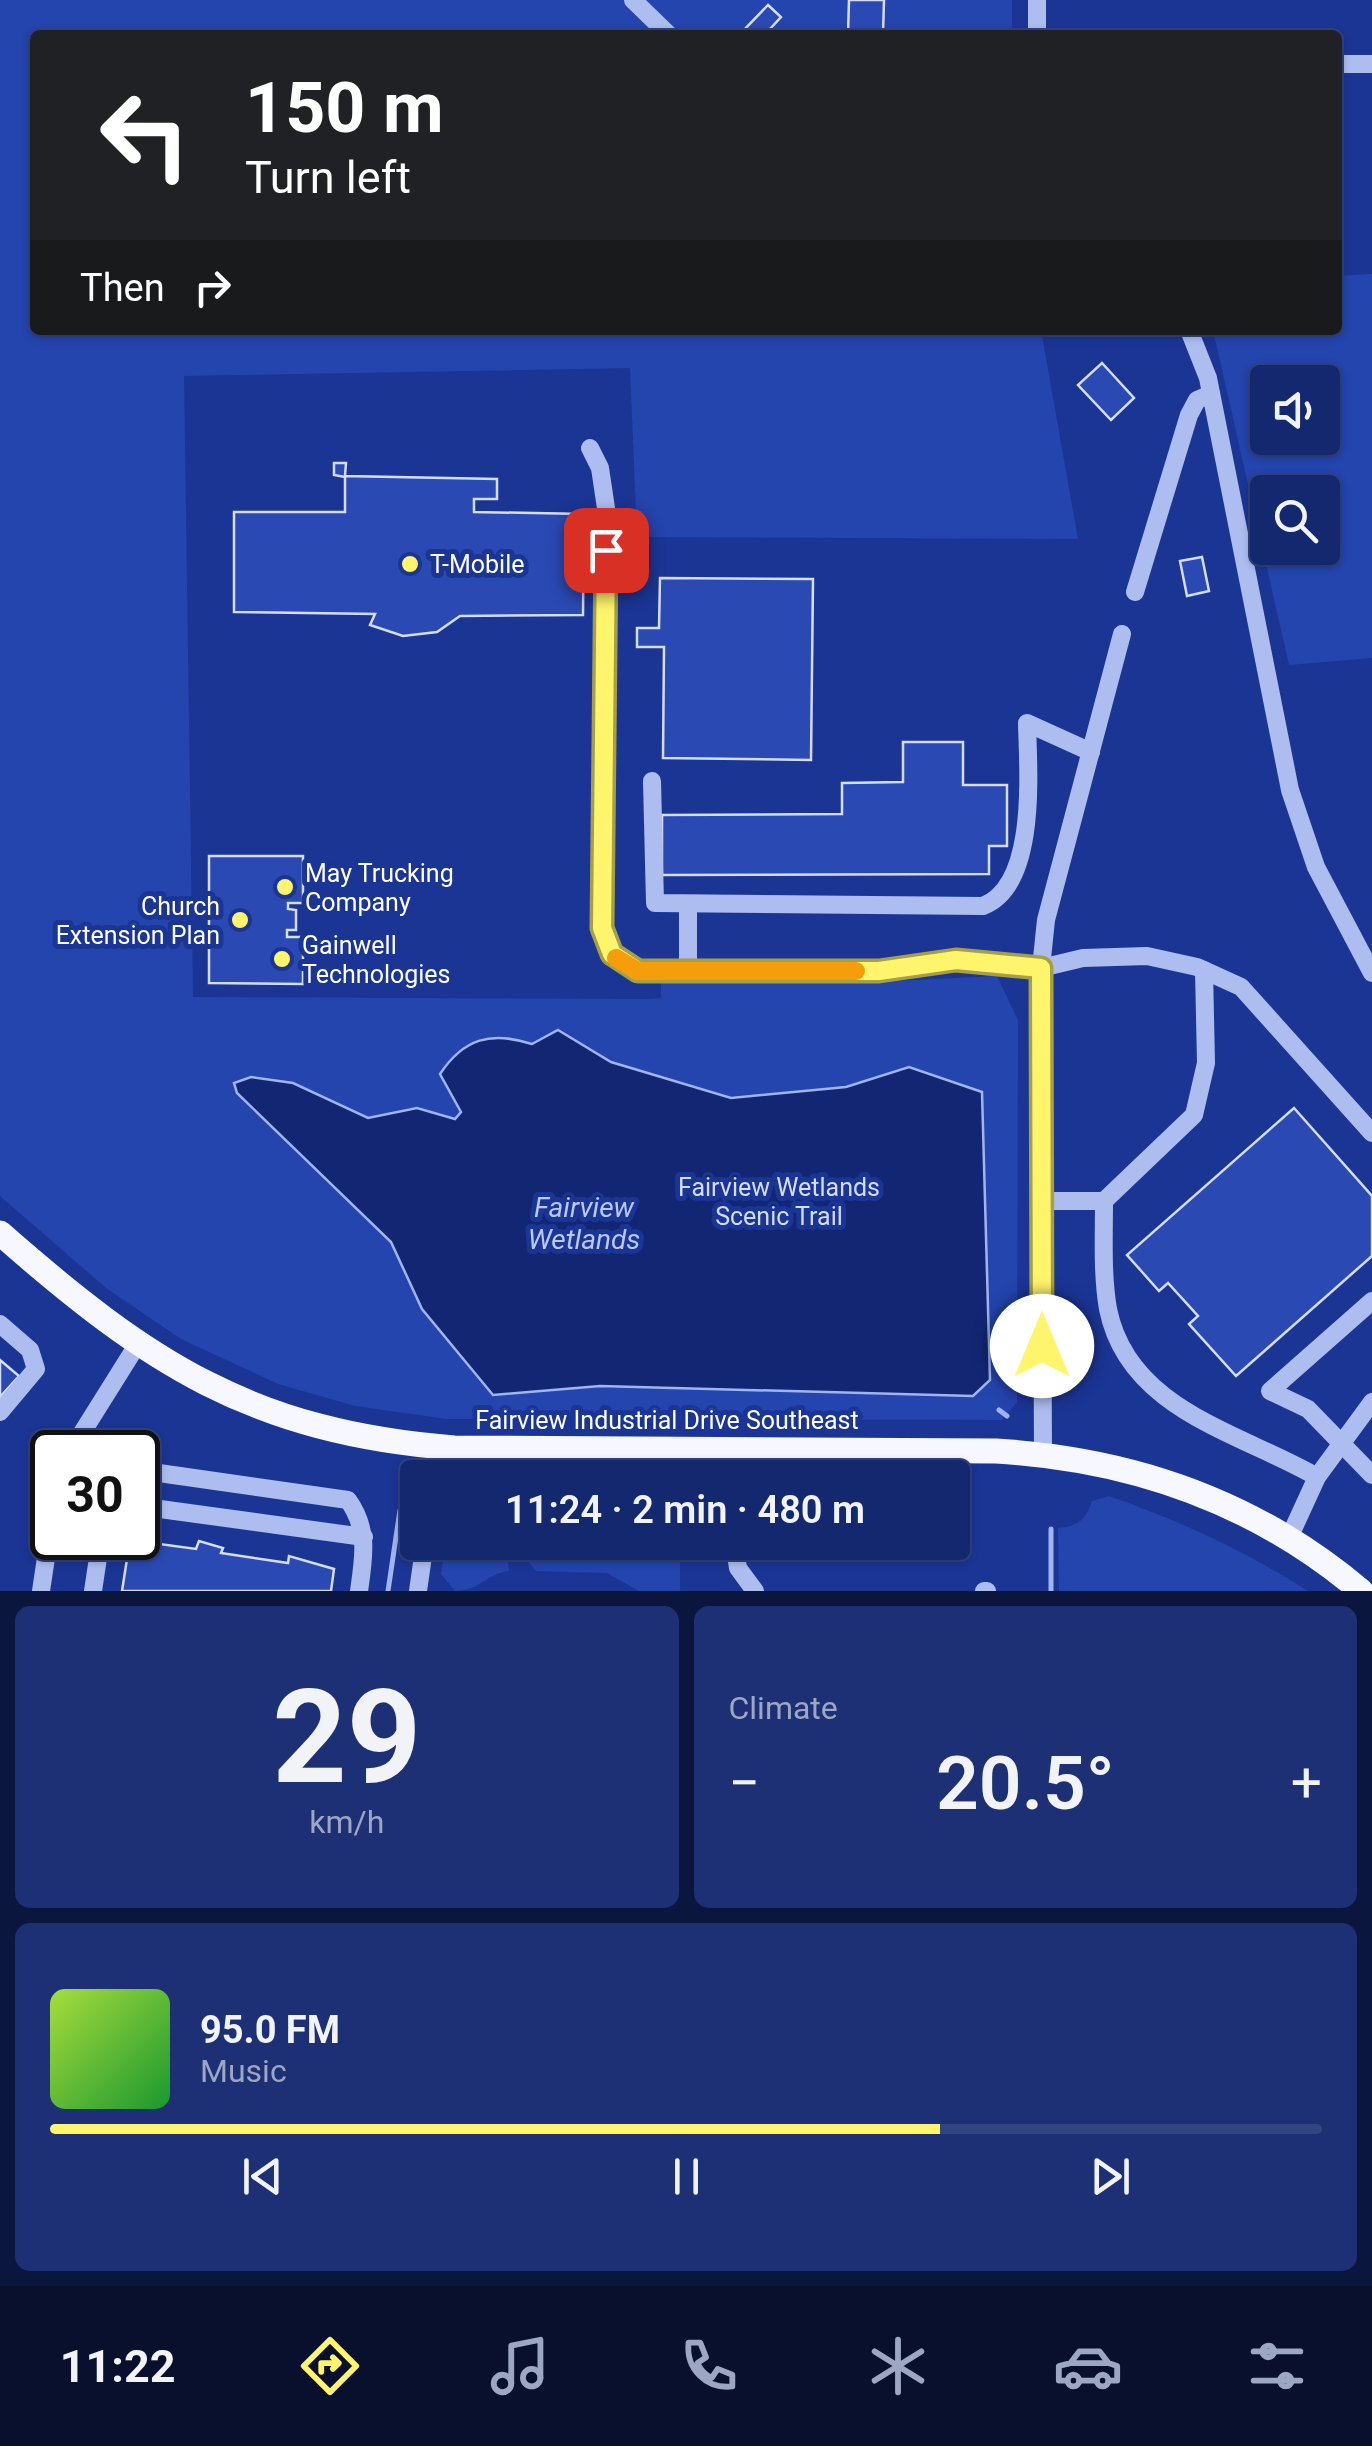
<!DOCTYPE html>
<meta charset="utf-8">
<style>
body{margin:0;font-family:Roboto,sans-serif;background:#1d3075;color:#f1f3f6;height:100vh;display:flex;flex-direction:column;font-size:38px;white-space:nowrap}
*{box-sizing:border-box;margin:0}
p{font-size:32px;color:#9da6c3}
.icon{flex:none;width:55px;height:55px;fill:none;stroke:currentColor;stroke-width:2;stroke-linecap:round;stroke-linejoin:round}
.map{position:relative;height:1591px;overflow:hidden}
.drawer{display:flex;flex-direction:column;gap:15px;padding:15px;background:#0b163e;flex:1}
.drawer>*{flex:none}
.hud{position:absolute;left:30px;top:30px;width:1312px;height:305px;border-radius:10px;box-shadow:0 2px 8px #0004,0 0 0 2px #334483;background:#202124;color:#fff;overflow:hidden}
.controls{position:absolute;left:1250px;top:365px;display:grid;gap:20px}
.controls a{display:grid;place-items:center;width:90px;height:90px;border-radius:10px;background:#142870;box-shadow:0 2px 8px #0004,0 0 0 2px #334483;font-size:50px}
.speed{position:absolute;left:30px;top:1430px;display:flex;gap:20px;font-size:50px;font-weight:700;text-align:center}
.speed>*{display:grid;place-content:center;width:130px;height:130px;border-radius:50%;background:#142870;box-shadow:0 2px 8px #0004,0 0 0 2px #334483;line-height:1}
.speed .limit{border:5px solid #111;border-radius:15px;background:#fff;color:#111}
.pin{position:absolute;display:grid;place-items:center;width:85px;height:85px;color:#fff;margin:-42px;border-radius:20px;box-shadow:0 5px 15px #0006}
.me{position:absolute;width:110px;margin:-55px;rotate:0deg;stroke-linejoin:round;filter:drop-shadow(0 0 8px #0008)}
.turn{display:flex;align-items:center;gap:35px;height:210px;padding:0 50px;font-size:45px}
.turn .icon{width:130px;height:130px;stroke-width:2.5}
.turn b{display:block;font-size:70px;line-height:85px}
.then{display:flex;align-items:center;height:95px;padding:0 50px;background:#0003;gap:20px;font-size:38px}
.big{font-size:75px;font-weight:600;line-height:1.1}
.drawer .widget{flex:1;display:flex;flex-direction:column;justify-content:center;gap:15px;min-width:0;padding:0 35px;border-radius:15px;background:#1d3075}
.drawer .dial{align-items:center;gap:0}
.dial b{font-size:130px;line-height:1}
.song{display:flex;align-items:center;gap:30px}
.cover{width:120px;height:120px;border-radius:15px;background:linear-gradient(135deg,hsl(80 70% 55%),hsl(130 70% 35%))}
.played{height:10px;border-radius:5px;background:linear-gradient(90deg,#fff56c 70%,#334483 70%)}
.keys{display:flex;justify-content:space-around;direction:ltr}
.heat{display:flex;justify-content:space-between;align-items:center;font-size:55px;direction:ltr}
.drawer .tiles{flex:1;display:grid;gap:15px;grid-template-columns:1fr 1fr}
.widget:last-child{grid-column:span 2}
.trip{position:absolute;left:400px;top:1460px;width:570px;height:100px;border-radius:10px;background:#142870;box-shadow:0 2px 8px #0004,0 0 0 2px #334483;font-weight:600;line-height:100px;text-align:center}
.dock{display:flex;height:160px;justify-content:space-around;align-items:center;background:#08102d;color:#9da6c3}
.dock .icon{width:70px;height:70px}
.dock .selected{color:#fff56c}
.dock b{font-size:45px;color:#f1f3f6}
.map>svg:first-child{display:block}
.green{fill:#2444ae;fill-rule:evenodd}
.water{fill:#122673;stroke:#a0b4f1;stroke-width:2.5}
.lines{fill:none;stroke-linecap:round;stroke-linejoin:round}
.stream{stroke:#a0b4f1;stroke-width:5}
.building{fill:#2a49b3;stroke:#d4ddfb;stroke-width:2.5}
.minor{stroke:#adbdf0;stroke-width:18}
.major{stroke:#f6f7ff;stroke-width:25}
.route-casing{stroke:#a69f46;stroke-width:25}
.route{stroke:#fff56c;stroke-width:18}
.slow{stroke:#f59e0b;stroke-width:18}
.poi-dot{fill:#fff56c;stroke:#1b3595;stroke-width:4}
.labels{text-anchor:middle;stroke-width:10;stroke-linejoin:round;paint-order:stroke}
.poi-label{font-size:25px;fill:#fff;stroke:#1b3595;text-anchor:start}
.park-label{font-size:25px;fill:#d4ddfb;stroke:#1b3595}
.street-label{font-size:25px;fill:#fff;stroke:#1b3595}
.water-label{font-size:28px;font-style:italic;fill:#bac8f6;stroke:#1b3595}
</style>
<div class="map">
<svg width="1372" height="1591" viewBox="0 0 1372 1591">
<rect width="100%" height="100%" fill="#1b3595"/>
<g class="green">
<polygon points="0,0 1012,0 1012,35 35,35 35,330 1041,330 1078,539 637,537 630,368 184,376 193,997 648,999 661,998 661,981 872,982 997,976 1018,1020 1017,1402 1002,1420 447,1419 355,1406 278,1384 181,1339 106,1288 0,1196"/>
<path d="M 1372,274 L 1372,658 L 1289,665 L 1213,330 L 1338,330 L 1338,276 ZM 1322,382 L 1322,438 L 1268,438 L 1268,382 ZM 1268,492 L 1322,492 L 1322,548 L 1268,548 Z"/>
<path d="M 1109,1496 C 1180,1521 1244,1550 1308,1591 L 1059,1591 L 1058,1528 C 1078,1527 1086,1519 1092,1501 Z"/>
<path d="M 446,1543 L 506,1543 L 509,1571 C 486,1574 479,1591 455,1591 L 441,1574 Z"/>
<polygon points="513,1543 680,1543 680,1591 639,1591 607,1573 536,1571"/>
</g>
<path class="water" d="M 558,1030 L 611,1062 L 731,1098 L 846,1087 L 909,1067 L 982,1092 L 990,1380 L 973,1396 L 600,1386 L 493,1395 L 422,1309 L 391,1242 L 237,1093 L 234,1083 L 251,1077 L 293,1083 L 368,1118 L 417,1108 L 455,1119 L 461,1112 L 440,1074 C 464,1038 491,1031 532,1044 Z"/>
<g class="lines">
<g class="stream">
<polyline points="999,1410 1007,1416"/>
<polyline points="388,1591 400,1510"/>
<polyline points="1051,1591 1051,1529"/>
</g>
</g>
<g class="building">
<polygon points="849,0 884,0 883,35 848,35"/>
<polygon points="768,5 781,17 770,29 776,35 750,35 744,30"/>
<polygon points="1102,363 1134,398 1111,420 1078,385"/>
<polygon points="334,463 346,463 345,476 497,479 497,499 474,499 474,512 584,514 583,615 460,616 437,632 403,636 370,625 375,614 234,612 234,512 345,512 345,477 334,475"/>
<polygon points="1202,557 1209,591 1187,596 1180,561"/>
<polygon points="660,578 813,579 811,760 663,758 664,647 637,647 637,628 659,628"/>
<polygon points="903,742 963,742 963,785 1007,785 1007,846 989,846 989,874 662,875 662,815 842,814 842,783 903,782"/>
<polygon points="209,856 303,856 303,903 288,903 288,909 296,910 296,930 287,930 287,937 303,937 303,984 209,983"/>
<polygon points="1294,1108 1372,1196 1372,1256 1236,1376 1189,1324 1198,1316 1168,1283 1159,1291 1127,1255"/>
<polygon points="0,1360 19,1376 0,1397"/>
<polygon points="130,1540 196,1549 199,1541 223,1548 221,1553 288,1563 289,1556 334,1569 331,1591 122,1591"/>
</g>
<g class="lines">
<g class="minor">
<polyline points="633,0 669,35"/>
<polyline points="1037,0 1037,35"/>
<polyline points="1338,64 1372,64"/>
<polyline points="1189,330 1208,378 1290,790 1316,867 1372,973"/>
<path d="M 590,448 L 600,468 L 607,515 L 602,927 C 607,950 616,962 638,971 L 879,971 L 955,960 L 1041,968 L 1083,958 L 1147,956 L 1197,967 L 1241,987 L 1372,1133"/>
<polyline points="1135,592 1189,415 1197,400 1211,394"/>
<path d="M 652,781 L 655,903 L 983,906 C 1038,885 1028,770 1027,723 L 1091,752"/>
<polyline points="688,971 688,906"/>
<polyline points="1042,1201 1104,1201 1194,1115 1206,1063 1204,970"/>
<path d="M 1104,1201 C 1104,1237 1102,1274 1108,1309 C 1128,1410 1241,1433 1317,1477"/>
<polyline points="1372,1301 1270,1391 1308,1409 1372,1475"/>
<polyline points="0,1324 30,1350 36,1369 0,1412"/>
<polyline points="723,1450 726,1478"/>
<polyline points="70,1452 137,1345"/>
<polyline points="1043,1454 1041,968 1046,920 1122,634"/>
<path d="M 138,1470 L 348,1500 C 369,1529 364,1557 359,1591"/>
<polyline points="435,1478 439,1447"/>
<polyline points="138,1506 364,1537"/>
<polyline points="1289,1538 1317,1477 1372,1402"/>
<polyline points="734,1542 738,1568 755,1591"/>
<polyline points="41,1591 52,1518"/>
<polyline points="93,1591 101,1538"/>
<polyline points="418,1591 425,1542"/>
<polyline points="984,1591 987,1591"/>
</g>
<path class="major" d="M 0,1233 C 148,1363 252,1432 454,1448 L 996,1451 C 1133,1459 1256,1502 1361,1591"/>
</g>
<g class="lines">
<defs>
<polyline id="route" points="606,550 602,928 612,954 638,971 879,971 956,960 1041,968 1042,1346"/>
</defs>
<use href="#route" class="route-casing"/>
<use href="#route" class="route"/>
<polyline class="slow" points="616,958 638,971 856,971"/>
</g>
<g class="poi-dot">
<circle cx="410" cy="564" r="10"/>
<circle cx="285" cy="887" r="10"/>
<circle cx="240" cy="920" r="10"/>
<circle cx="282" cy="959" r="10"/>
</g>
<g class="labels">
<g class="poi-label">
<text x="430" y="573">T-Mobile</text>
<text x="305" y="882">May Trucking<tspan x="305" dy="29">Company</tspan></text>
<text x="220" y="915" text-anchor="end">Church<tspan x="220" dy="29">Extension Plan</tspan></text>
<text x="302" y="954">Gainwell<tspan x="302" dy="29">Technologies</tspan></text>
</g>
<g class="park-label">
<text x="779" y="1196">Fairview Wetlands<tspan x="779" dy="29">Scenic Trail</tspan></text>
</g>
<g class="street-label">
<text x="667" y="1429">Fairview Industrial Drive Southeast</text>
</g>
<g class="water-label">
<text x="584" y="1217">Fairview<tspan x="584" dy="32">Wetlands</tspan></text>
</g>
</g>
</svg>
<div class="controls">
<a><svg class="icon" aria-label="sound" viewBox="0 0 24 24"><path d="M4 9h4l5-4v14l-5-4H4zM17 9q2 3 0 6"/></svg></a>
<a><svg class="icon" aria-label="search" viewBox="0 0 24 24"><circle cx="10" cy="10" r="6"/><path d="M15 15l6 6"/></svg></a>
</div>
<div class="speed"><div class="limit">30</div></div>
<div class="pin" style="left:606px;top:550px;background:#d93025"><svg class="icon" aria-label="arrive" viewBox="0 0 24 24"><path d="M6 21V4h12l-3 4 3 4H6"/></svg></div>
<svg class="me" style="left:1042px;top:1346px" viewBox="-20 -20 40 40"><circle r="19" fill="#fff"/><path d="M0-13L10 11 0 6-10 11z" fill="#fff56c"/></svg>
<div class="trip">11:24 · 2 min · 480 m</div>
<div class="hud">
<div class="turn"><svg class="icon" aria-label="left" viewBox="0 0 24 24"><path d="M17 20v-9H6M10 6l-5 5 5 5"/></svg><div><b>150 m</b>Turn left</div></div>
<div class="then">Then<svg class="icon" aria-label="right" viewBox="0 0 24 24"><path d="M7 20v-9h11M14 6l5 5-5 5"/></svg></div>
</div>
</div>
<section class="drawer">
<div class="tiles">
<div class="widget dial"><b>29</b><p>km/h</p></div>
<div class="widget"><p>Climate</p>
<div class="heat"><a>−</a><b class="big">20.5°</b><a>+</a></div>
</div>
<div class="widget">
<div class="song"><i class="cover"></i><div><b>95.0 FM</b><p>Music</p></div></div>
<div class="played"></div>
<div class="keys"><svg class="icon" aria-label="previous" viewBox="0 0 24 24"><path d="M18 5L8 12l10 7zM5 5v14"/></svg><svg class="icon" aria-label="pause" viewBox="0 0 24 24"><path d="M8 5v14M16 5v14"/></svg><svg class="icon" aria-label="next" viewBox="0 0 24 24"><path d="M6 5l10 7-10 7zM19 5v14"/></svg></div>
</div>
</div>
</section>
<nav class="dock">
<b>11:22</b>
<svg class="icon selected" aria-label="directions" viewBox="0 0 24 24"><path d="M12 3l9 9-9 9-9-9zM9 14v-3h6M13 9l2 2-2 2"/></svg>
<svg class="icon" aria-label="music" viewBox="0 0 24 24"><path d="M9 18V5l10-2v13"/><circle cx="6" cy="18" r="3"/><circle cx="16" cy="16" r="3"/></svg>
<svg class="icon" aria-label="phone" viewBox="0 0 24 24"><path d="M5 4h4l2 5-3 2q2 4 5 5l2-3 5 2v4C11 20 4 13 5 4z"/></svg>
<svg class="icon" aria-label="climate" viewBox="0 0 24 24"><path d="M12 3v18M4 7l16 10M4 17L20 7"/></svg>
<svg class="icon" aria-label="car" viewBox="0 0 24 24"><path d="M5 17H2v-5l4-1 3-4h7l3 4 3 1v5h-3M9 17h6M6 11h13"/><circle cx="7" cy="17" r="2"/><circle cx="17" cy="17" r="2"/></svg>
<svg class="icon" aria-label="filters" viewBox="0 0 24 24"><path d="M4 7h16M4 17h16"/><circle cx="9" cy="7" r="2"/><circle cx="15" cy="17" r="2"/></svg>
</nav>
